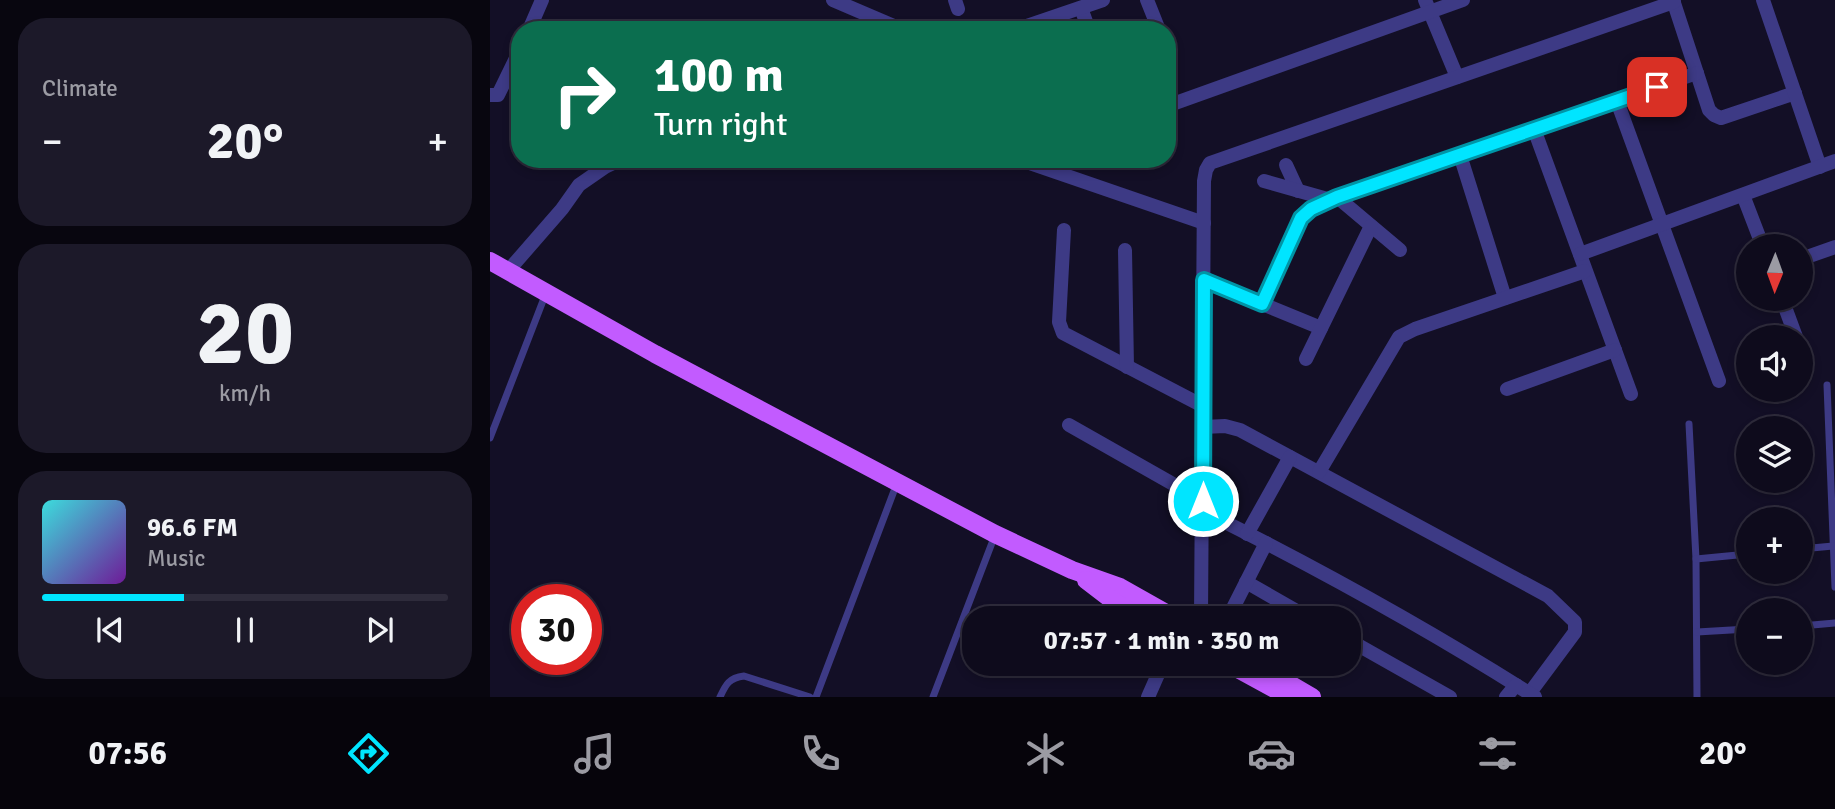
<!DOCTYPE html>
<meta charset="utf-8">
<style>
body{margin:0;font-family:Signika,sans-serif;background:#1c1929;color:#f1f3f6;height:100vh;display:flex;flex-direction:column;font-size:26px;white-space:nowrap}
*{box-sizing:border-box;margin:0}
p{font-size:23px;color:#9b9ba3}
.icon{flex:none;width:38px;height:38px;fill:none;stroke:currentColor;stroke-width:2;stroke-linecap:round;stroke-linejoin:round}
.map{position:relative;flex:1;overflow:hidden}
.panel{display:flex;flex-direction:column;gap:18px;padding:18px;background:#08060f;width:490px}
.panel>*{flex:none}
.top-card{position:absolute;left:21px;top:21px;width:665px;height:147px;border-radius:28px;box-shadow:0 4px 10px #0003,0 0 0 2px #2e2b3b;background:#0b6e4f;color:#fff;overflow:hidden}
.needle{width:46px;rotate:181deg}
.fabs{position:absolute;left:1246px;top:234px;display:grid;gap:14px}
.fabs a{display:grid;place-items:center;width:77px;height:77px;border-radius:50%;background:#0e0b1c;box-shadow:0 4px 10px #0003,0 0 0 2px #2e2b3b;font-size:35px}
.speed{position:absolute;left:21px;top:584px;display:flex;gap:14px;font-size:35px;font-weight:700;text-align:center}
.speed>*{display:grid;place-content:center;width:91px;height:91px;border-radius:50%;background:#0e0b1c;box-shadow:0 4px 10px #0003,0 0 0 2px #2e2b3b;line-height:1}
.speed .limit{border:10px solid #d22;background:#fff;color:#111}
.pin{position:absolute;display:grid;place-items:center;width:60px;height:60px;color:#fff;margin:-30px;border-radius:14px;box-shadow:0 4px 10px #0006}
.me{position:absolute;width:77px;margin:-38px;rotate:0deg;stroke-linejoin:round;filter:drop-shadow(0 0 5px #0008)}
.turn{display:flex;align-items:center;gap:24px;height:147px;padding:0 28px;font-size:32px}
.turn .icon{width:91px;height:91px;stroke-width:2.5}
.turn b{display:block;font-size:49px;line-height:60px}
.big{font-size:52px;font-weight:700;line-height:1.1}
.panel .card{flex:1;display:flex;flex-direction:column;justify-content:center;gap:10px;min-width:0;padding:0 24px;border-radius:28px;background:#1c1929}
.panel .dial{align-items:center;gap:0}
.dial b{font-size:91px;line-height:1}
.song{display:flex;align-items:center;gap:21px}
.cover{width:84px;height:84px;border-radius:10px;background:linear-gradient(135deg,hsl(180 70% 55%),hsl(280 70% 35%))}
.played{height:7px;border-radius:4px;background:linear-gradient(90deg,#00e5ff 35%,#2e2b3b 35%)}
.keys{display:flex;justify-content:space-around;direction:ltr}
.heat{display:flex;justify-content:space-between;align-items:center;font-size:38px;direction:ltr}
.trip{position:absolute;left:472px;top:606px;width:399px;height:70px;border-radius:28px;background:#0e0b1c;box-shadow:0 4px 10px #0003,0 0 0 2px #2e2b3b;font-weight:700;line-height:70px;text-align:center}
.tabs{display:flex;height:112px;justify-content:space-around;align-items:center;background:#06040b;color:#9b9ba3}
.tabs .icon{width:49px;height:49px}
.tabs .active{color:#00e5ff}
.tabs b{font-size:32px;color:#f1f3f6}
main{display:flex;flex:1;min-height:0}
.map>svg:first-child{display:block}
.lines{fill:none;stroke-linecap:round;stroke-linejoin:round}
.lane{stroke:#3d3a85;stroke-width:7}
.street{stroke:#3d3a85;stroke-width:14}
.primary{stroke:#c25bff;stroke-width:18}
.route-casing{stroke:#0095a6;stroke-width:18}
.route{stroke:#00e5ff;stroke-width:12}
</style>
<main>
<section class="panel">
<div class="card"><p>Climate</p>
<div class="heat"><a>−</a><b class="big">20°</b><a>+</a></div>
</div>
<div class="card dial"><b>20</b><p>km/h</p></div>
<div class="card">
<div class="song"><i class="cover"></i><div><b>96.6 FM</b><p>Music</p></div></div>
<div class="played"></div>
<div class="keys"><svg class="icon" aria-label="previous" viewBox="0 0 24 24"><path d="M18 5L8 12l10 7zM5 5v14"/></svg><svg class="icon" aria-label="pause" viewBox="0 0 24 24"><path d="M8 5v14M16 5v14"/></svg><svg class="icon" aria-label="next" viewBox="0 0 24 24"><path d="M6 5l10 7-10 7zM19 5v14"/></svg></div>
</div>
</section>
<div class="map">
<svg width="1345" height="697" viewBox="0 0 1345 697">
<rect width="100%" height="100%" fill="#130f26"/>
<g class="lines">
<g class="lane">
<polyline points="1337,385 1345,587"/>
<polyline points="1199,424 1206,559 1207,697"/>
<polyline points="0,438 56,293"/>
<polyline points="1311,549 1343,546"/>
<polyline points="1206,559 1258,554"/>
<polyline points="1311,626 1345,623"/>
<polyline points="1207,632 1258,629"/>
<path d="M 230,697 C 236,684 239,678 254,676 L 320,697"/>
<polyline points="326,697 407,483"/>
<polyline points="443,697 505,535"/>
</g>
<g class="street">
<polyline points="343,0 413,30"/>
<polyline points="465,0 468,9"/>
<polyline points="657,0 669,30"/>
<polyline points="935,0 967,77"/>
<polyline points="1183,0 1219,110 1224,115 1231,118 1305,93"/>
<polyline points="1273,0 1330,167"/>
<polyline points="591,8 599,30"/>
<polyline points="39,30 52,0"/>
<polyline points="525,30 613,0"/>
<polyline points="677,52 681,62"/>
<polyline points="0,95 8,95 30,50"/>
<polyline points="1127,101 1229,381"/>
<polyline points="677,106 973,0"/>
<polyline points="1044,129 1141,394"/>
<polyline points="970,155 1015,298"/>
<polyline points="528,159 714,223"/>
<polyline points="796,165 808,191"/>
<polyline points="774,181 841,200"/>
<polyline points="1253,195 1273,247"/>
<polyline points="847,197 910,250"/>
<polyline points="574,230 569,322 573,333 713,406"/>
<polyline points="635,250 637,367"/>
<polyline points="1090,254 1345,161"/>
<polyline points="1311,259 1345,247"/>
<polyline points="18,271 72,209 89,185 115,167 132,159"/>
<polyline points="714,280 831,328"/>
<polyline points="1292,299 1306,337"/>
<polyline points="772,304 811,218 821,209 847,197 1207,73"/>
<polyline points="816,359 881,226"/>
<polyline points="1017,389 1125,350"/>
<polyline points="579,425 713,501"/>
<polyline points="713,427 735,426 750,430 1058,596 1085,622 1085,632 1039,694"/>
<polyline points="829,472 909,337 925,329 1095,271"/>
<path d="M 713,511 C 827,568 938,629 1045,697"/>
<polyline points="757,534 800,457"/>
<polyline points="756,582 819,618"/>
<polyline points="711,618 714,181 716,170 720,163 1184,2"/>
<polyline points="738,618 776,543"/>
<polyline points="859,640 960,697"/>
<polyline points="658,697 673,663"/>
<polyline points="1016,697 1026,685"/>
</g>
<g class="primary">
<polyline points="0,261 165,354 505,534 582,570 630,587 685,618"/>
<polyline points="596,580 626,603 653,618"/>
<polyline points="737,663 799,697"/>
<polyline points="764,663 822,697"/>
</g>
</g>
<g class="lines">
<defs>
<polyline id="route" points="713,501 714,280 772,304 811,218 821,209 847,197 1167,87"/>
</defs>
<use href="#route" class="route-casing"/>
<use href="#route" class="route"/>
</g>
</svg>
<div class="fabs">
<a><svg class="needle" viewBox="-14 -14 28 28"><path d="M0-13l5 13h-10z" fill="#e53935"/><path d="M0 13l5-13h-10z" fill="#9b9ba3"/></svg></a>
<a><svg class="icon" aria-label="sound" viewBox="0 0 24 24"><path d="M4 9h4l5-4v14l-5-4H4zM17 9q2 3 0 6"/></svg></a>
<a><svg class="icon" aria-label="layers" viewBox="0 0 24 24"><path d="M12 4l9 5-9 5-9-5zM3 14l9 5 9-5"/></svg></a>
<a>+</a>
<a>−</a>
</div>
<div class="speed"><div class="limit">30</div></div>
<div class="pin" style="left:1167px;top:87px;background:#d93025"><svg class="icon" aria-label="arrive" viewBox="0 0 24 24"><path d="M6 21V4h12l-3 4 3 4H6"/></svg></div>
<svg class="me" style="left:713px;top:501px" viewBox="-20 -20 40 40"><circle r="17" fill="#00e5ff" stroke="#fff" stroke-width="3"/><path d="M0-11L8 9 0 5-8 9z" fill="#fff"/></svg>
<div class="trip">07:57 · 1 min · 350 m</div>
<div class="top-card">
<div class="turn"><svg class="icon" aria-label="right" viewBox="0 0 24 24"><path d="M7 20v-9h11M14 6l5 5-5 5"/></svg><div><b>100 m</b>Turn right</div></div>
</div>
</div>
</main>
<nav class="tabs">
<b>07:56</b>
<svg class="icon active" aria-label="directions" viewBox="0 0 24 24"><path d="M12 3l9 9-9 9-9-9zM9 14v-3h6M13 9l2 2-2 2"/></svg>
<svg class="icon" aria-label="music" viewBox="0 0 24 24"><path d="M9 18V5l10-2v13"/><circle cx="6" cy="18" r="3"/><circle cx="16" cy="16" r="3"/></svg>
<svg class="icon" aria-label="phone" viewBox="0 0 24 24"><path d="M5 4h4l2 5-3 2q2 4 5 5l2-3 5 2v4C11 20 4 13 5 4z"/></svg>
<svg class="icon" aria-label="climate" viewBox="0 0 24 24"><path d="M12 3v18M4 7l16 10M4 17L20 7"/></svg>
<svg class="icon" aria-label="car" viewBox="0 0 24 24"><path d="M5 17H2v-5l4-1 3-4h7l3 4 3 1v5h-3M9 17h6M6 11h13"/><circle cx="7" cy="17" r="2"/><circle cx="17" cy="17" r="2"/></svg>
<svg class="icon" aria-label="filters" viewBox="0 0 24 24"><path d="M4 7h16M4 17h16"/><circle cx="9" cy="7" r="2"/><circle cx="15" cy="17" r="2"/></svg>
<b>20°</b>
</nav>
